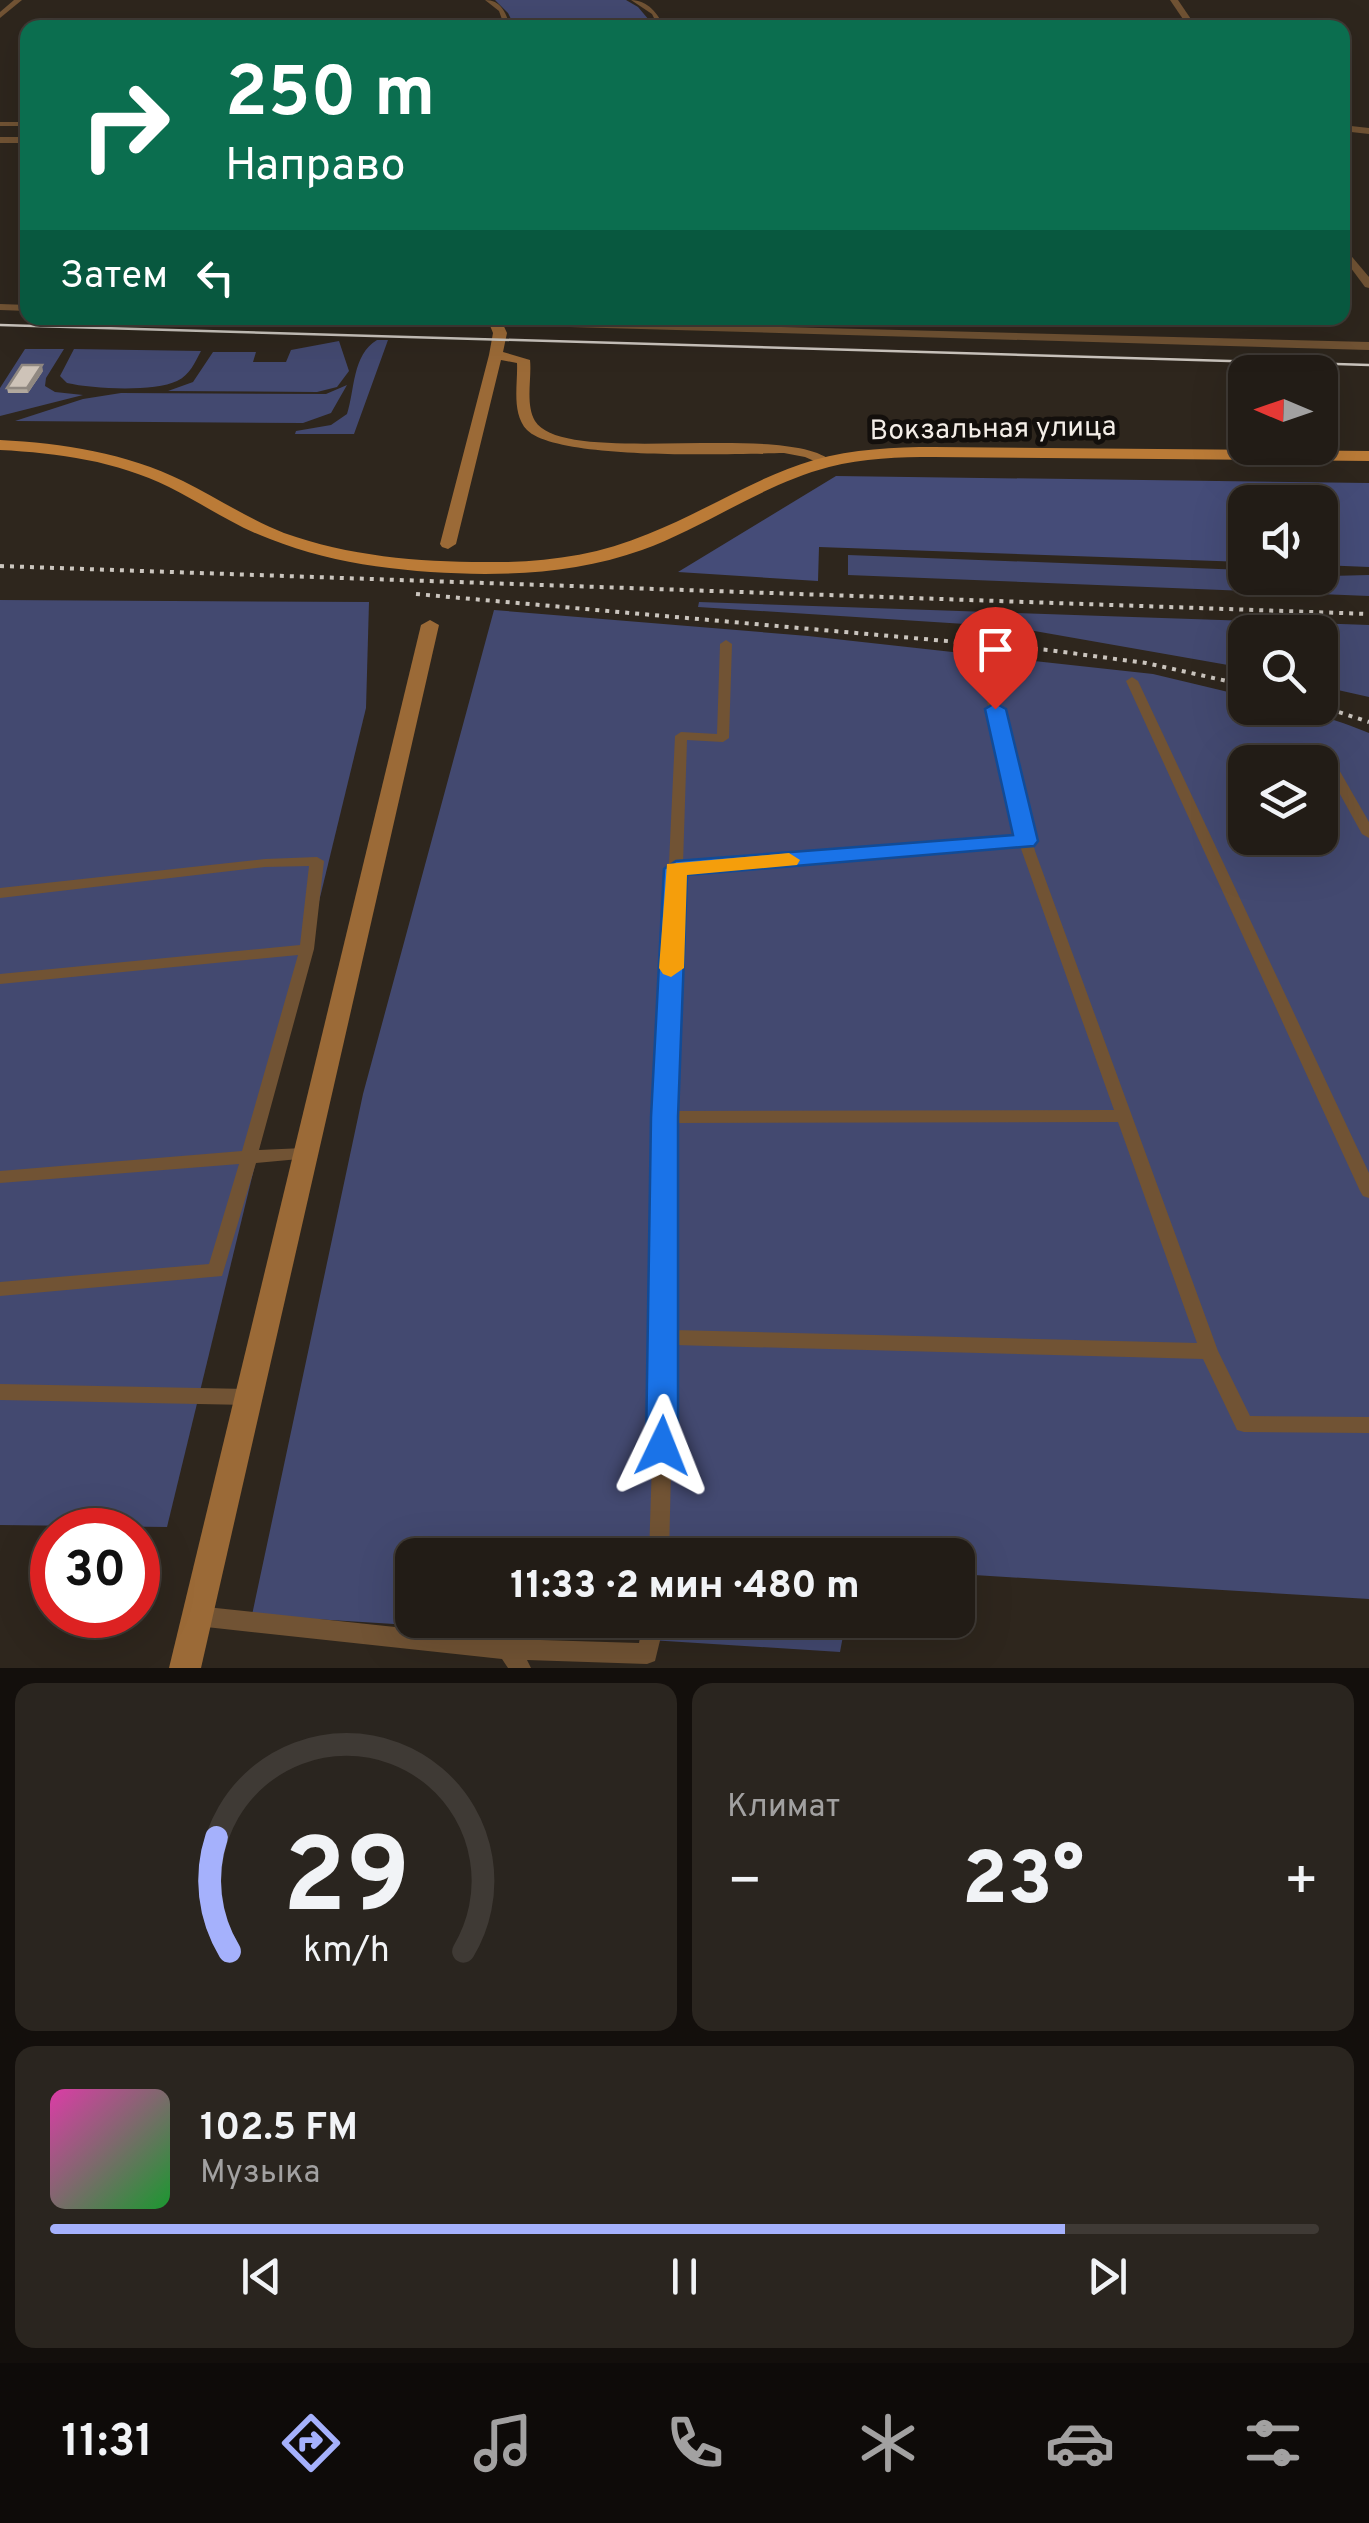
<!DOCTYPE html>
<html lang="ru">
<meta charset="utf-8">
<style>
body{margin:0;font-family:Overpass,sans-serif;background:#2a251f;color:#f1f3f6;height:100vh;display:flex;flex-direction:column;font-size:38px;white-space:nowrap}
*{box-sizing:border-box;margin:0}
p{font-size:32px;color:#a2a1a1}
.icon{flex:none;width:55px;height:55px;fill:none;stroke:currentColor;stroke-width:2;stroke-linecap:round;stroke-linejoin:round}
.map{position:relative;height:1668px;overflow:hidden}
.side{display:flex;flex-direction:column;gap:15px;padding:15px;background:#130f0c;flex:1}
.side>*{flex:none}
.banner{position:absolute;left:20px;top:20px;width:1330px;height:305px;border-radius:20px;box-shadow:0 10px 40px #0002,0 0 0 2px #3f3a35;background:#0b6e4f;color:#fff;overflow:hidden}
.needle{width:65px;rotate:272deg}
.tools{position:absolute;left:1228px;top:355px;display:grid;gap:20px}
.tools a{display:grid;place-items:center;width:110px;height:110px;border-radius:20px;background:#221c16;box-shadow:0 10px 40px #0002,0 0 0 2px #3f3a35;font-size:50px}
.speed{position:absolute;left:30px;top:1508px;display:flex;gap:20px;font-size:50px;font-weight:700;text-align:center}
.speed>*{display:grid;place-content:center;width:130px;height:130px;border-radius:50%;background:#221c16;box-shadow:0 10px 40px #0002,0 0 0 2px #3f3a35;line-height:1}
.speed .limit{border:15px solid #d22;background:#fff;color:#111}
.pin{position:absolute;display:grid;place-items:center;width:85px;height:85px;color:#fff;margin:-102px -42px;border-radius:50% 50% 50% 0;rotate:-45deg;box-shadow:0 0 10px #0007}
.pin .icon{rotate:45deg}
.me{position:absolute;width:110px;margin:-55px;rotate:2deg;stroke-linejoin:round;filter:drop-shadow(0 0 8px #0008)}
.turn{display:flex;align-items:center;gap:35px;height:210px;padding:0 40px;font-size:45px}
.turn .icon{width:130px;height:130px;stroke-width:2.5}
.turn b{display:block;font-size:70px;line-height:85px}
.then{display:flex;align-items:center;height:95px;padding:0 40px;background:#0003;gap:20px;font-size:38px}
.big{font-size:75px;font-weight:800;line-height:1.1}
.side .widget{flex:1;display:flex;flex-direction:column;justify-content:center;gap:15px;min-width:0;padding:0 35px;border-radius:20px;background:#2a251f}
.side .dial{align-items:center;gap:0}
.dial svg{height:260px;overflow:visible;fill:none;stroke:#3f3a35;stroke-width:7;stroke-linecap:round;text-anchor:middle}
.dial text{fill:#f1f3f6;stroke:none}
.song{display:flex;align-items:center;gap:30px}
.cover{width:120px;height:120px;border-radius:15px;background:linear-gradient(135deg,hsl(320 70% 55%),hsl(130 70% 35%))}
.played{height:10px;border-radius:5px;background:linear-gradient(90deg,#a5b1fc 80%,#3f3a35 80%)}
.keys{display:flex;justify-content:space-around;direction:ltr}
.heat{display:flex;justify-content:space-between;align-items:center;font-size:55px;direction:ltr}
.side .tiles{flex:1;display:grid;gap:15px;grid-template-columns:1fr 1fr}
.widget:last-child{grid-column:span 2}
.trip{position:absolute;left:395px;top:1538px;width:580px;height:100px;border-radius:20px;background:#221c16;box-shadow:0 10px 40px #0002,0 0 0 2px #3f3a35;font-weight:800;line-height:100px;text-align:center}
.menu{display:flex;height:160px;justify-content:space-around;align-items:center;background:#0e0b09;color:#a2a1a1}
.menu .icon{width:70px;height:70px}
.menu .active{color:#a5b1fc}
.menu b{font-size:45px;color:#f1f3f6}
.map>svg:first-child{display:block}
.green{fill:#434970;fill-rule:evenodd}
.forest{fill:#454c78}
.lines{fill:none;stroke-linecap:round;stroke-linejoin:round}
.minor{fill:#715334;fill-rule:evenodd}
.tertiary{fill:#715334;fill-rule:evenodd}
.secondary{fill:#9b6a37;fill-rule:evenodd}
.primary{fill:#bb7b37;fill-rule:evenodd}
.tram{stroke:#cbc5be;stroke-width:2.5}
.rail{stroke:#cbc5be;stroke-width:4;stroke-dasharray:4 6;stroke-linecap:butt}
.wall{fill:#b1a89e}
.shaded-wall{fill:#908881}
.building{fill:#cec3b8;stroke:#908881;stroke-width:2.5}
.route{fill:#1a73e8;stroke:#114b97;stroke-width:2.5}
.slow{fill:#f59e0b}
.labels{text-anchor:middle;stroke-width:10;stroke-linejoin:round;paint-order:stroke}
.far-street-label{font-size:28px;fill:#f4eee8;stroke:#130f0c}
</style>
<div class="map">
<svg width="1369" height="1668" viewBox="0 0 1369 1668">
<rect width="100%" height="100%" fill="#2e261d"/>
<g class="green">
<polygon points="495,0 626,0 638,7 655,27 515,27 508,13"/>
<path d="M 377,340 L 388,340 L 354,434 L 295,434 L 296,431 L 331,425 L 347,414 C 355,390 352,355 377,340 Z"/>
<polygon points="339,341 349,371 337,387 317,392 168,391 193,382 213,352 256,352 253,362 286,362 291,350"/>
<polygon points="25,349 64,349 46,378 45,386 55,392 83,395 0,416 0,388"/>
<path d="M 74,349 L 201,351 C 195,362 190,375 177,381 C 154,392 93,389 67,383 L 60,376 Z"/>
<polygon points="347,385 331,413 303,423 15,421 83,399 121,393 326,394"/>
<polygon points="848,555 1245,570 1245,578 1369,575 1369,596 848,575"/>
<polygon points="0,600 369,602 366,708 167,1527 0,1525"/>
<polygon points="699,602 1369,625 1369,697 1320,686 1320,632 1245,632 1245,668 1012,627 698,607"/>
<path d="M 494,610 L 808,636 L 1153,674 L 1245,696 L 1245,708 C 1294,708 1324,714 1369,733 L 1369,1599 L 958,1574 L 958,1555 L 412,1555 L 412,1620 L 846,1620 L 840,1652 L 252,1615 L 363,1094 ZM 1245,762 L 1320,762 L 1320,838 L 1245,838 Z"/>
</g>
<polygon class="forest" points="836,476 1369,483 1369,567 1320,565 1320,502 1245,502 1245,562 819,547 818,581 678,572"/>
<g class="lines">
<g class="minor">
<path d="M 485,0 C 502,0 506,14 511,28 L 505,28 L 499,11 Z"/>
<path d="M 631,0 C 648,0 658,14 665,28 L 659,28 L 652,14 Z"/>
<rect x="0" y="122" width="28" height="4"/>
<path d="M 726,640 L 732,644 L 729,738 L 723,742 L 687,740 L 683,864 L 1018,837 L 981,675 L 983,672 L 991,672 L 1035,851 L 1218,1351 L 1250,1416 L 1369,1417 L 1369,1433 L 1244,1432 L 1237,1430 L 1203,1359 L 674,1345 L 669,1555 L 649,1555 L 656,1337 L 657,1117 L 675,736 L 681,732 L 717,734 L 720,644 ZM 1020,846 L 1114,1110 L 673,1111 L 682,873 ZM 1118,1122 L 1197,1343 L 674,1330 L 673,1123 Z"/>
<polygon points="1132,677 1138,681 1369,1173 1369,1198 1363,1196 1360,1191 1126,681"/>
<polygon points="1320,743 1326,747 1369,822 1369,838 1362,834 1314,747"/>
<polygon points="317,857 324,861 314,949 259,1150 304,1148 310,1150 312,1154 310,1158 256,1163 222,1276 0,1296 0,1282 209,1264 239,1164 0,1183 0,1171 242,1151 298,955 0,984 0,974 300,945 309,866 265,867 0,898 0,888 265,859"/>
<polygon points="0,1384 248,1389 255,1391 258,1397 255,1403 248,1405 0,1400"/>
<polygon points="197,1606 508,1639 639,1643 643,1620 665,1620 655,1661 647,1664 527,1660 531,1668 508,1668 502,1659 197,1626 190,1623 186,1616 190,1609"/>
</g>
<g class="tertiary">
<polygon points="14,0 22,0 0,18 0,12"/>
<polygon points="1170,0 1178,0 1197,28 1189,28"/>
<polygon points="1342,125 1369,128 1369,134 1342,131"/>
<rect x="0" y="137" width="28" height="6"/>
<polygon points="1342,245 1369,277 1369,288 1365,287 1342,256"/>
<polygon points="0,304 28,305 28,311 0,310"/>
<path d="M 336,318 C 363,316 465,312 485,322 L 479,325 L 342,321 Z"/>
<polygon points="504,320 1369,342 1369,350 500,325 500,321"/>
</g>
<g class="secondary">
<path d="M 496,319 L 501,320 L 507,333 L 503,352 L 530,360 C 532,378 525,404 535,421 C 564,468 786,420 833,462 L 826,466 L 805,457 L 784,453 C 736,454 558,461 527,430 C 511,413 518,384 517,363 L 501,360 L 456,544 L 448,549 L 442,547 L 440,544 L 489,355 L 493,333 L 489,323 Z"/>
<polygon points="430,620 439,625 201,1668 169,1668 421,625"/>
</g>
<path class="primary" d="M 0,440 C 63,443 126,453 183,481 C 217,498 249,519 284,533 C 348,556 418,562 485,562 C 541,563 596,556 648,534 C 704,512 756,477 814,460 C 853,449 894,447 934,447 L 1369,451 L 1369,461 L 934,457 C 899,457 863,458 829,467 C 763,484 706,527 642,550 C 592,568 538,574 485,574 C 413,573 338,566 270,539 C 234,526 203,504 169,487 C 116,461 59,453 0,450 Z"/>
<polyline class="tram" points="0,325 1369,365"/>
<g class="rail">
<polyline points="0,566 1369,614"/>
<polyline points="416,594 1048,650 1146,663 1245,685"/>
<polyline points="1320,706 1369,722"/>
</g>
</g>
<polygon class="wall" points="43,371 28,393 8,393 7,388"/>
<polygon class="shaded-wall" points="42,365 43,371 28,393 27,388"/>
<polygon class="building" points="22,365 42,365 27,388 7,388"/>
<polygon class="route" points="995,703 1006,709 1038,841 1034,846 687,875 678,1117 678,1446 673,1456 662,1460 650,1456 646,1446 651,1117 664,869 676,861 1013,835 985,709"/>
<polygon class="slow" points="789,853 800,860 797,865 687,875 684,968 671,977 663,974 659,968 667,864"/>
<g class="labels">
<g class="far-street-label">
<text transform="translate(993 427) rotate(-1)" y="10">Вокзальная улица</text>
</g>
</g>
</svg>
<div class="tools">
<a><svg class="needle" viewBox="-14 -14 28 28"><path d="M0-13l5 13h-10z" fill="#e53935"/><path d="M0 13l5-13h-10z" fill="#a2a1a1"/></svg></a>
<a><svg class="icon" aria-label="sound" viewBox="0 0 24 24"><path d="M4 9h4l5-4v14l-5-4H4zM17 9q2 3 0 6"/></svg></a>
<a><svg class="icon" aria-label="search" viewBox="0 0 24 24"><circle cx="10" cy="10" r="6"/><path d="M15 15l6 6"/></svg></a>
<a><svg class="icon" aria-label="layers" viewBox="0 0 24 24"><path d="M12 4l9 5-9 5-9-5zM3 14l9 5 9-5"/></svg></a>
</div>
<div class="speed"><div class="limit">30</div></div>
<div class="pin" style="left:995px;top:709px;background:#d93025"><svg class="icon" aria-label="arrive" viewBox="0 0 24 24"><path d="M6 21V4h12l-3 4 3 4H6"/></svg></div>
<svg class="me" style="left:662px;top:1446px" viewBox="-20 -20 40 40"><path d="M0-17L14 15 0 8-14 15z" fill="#1a73e8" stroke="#fff" stroke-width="4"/></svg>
<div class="trip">11:33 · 2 мин · 480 m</div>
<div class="banner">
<div class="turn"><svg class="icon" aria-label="right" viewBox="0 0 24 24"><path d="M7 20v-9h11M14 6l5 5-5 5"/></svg><div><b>250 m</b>Направо</div></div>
<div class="then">Затем<svg class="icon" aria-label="left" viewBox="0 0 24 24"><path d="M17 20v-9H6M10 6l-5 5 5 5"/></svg></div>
</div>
</div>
<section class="side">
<div class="tiles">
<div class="widget dial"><svg viewBox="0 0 100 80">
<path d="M14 69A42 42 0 1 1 86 69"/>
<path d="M14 69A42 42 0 0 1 10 34" stroke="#a5b1fc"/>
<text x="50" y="56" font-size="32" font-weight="700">29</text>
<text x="50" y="72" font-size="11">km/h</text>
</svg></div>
<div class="widget"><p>Климат</p>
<div class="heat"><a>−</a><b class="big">23°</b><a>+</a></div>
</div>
<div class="widget">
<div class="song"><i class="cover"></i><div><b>102.5 FM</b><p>Музыка</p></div></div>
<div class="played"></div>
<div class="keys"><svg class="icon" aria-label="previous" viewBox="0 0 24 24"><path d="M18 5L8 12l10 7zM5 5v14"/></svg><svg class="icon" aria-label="pause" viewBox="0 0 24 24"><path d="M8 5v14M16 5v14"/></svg><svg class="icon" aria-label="next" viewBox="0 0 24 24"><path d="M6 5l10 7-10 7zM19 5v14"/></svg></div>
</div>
</div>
</section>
<nav class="menu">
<b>11:31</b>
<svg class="icon active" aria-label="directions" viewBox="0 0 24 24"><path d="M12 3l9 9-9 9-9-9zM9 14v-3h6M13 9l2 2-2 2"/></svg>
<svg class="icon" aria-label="music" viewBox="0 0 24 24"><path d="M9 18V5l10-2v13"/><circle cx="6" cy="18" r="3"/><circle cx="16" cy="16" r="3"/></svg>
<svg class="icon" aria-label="phone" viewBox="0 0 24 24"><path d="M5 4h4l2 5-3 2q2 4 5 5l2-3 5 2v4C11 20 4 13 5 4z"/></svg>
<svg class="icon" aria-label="climate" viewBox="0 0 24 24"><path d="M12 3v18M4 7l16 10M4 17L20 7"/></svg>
<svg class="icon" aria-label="car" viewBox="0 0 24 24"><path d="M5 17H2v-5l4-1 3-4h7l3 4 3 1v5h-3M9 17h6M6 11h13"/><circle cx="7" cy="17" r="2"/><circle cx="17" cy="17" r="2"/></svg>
<svg class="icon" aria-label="filters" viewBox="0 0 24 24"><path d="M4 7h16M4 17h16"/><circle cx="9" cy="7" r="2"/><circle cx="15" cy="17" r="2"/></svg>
</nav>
